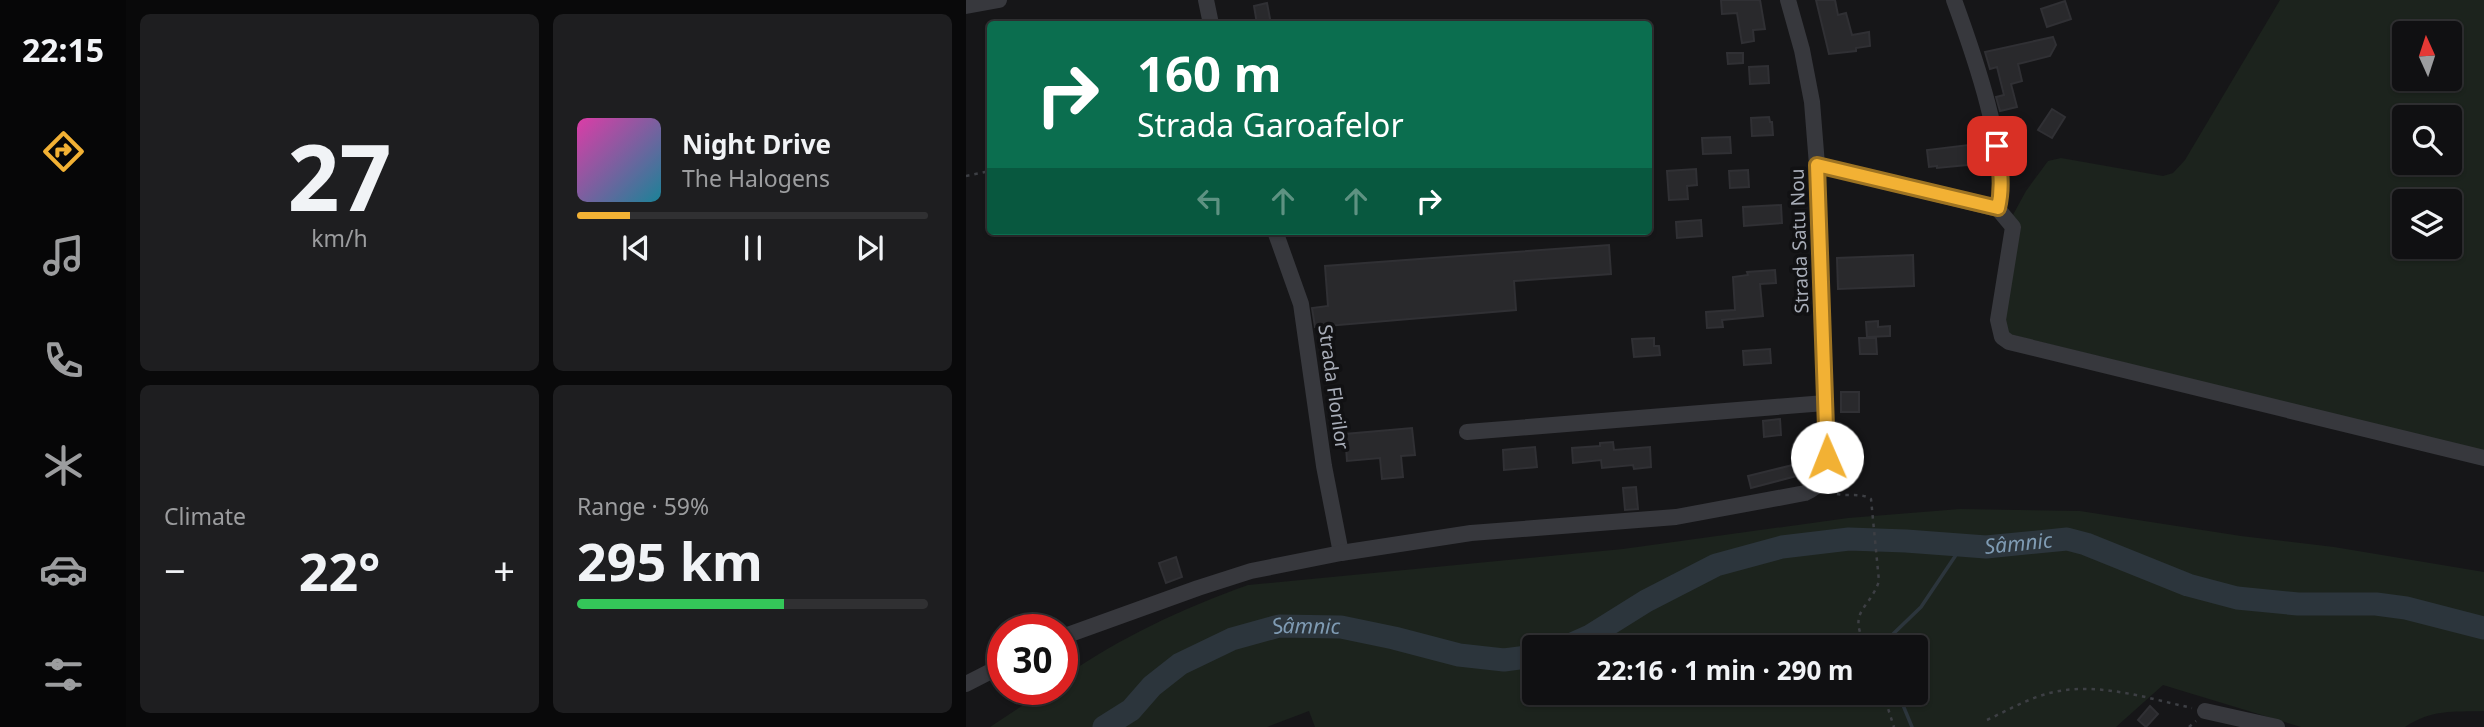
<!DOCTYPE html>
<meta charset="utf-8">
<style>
body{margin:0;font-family:"Noto Sans",sans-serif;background:#1e1e20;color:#f1f3f6;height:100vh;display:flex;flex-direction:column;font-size:26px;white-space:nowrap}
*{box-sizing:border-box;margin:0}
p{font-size:23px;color:#9c9d9f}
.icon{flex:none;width:38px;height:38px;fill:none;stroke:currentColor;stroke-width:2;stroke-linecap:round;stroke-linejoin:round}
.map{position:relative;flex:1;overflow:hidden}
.drawer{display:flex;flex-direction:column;gap:14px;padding:14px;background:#09090a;width:840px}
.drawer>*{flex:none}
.top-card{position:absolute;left:21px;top:21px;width:665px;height:214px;border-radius:7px;box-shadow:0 2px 5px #0004,0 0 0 2px #303032;background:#0b6e4f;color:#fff;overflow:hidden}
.needle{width:46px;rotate:357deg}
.controls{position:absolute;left:1426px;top:21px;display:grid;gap:14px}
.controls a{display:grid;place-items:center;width:70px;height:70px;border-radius:7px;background:#101012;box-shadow:0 2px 5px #0004,0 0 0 2px #303032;font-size:35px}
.speed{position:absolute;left:21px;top:614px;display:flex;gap:14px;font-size:35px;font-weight:700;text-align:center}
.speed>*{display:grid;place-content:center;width:91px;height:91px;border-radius:50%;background:#101012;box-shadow:0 2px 5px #0004,0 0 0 2px #303032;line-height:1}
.speed .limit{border:10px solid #d22;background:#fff;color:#111}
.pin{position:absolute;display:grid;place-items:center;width:60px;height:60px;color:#fff;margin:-30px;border-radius:14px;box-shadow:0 4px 10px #0006}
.me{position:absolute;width:77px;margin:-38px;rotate:359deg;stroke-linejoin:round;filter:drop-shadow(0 0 5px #0008)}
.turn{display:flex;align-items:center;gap:24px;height:147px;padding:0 35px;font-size:32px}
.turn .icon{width:91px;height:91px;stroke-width:2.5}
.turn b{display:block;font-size:49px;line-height:60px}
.lanes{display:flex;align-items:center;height:66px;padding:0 35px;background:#0003;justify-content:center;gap:35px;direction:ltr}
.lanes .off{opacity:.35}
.big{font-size:52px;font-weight:700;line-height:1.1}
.drawer .tile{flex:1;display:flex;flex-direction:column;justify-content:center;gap:10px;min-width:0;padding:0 24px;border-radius:10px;background:#1e1e20}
.drawer .dial{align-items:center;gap:0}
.dial b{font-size:91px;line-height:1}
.song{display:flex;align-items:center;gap:21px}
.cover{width:84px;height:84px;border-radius:10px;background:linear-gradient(135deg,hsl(320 70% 55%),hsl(190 70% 35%))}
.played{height:7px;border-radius:4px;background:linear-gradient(90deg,#f2b134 15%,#303032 15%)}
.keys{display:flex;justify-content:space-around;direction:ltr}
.heat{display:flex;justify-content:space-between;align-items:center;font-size:38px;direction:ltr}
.charge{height:10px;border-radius:5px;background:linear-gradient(90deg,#34c759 59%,#303032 0)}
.drawer .tiles{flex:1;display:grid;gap:14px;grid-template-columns:repeat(2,1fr)}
.trip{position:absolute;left:556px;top:635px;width:406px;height:70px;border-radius:7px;background:#101012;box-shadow:0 2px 5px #0004,0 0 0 2px #303032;font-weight:700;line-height:70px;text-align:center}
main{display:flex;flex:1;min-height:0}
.tab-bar{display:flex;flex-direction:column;width:126px;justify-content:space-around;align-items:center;background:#060607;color:#9c9d9f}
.tab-bar .icon{width:49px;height:49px}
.tab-bar .selected{color:#f2b134}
.tab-bar b{font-size:32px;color:#f1f3f6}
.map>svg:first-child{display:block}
.green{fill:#1c231d;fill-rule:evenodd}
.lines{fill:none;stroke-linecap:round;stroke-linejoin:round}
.stream{stroke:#2c353c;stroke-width:3.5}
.river{stroke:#2c353c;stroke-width:23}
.building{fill:#29292c;stroke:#303034;stroke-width:2}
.path{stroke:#3d3f44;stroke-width:2.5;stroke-dasharray:3.5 5;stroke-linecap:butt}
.minor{stroke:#37383d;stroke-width:16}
.route-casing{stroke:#9d7322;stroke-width:18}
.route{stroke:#f2b134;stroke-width:12}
.labels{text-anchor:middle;stroke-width:7;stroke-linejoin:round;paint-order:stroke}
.street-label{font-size:19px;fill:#a8adb8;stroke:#111113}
.water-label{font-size:21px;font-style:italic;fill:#7f9bb3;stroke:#111113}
</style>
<main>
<nav class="tab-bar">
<b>22:15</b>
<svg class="icon selected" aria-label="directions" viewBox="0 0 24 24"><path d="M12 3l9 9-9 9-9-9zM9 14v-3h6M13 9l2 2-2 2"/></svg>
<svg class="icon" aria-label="music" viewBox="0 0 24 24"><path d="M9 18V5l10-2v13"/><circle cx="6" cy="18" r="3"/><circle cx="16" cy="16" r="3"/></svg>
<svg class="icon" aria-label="phone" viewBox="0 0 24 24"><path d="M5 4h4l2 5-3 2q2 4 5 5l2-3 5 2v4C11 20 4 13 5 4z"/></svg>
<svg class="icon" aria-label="climate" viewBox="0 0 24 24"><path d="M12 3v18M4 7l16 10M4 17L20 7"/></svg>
<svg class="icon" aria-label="car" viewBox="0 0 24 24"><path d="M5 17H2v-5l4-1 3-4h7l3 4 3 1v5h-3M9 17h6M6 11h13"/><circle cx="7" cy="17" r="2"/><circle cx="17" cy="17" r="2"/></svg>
<svg class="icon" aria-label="filters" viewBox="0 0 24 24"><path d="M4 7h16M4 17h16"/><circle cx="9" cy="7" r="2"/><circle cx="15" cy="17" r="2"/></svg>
</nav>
<section class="drawer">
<div class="tiles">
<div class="tile dial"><b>27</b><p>km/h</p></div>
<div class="tile">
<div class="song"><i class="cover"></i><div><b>Night Drive</b><p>The Halogens</p></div></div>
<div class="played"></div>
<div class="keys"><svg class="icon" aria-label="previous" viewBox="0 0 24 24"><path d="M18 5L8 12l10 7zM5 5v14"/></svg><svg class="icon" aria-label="pause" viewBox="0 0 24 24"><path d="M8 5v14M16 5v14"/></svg><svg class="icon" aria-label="next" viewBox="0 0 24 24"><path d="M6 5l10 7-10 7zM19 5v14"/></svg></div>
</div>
<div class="tile"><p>Climate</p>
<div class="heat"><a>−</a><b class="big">22°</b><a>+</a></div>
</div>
<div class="tile"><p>Range · 59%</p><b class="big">295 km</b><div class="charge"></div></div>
</div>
</section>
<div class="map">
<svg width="1518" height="727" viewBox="0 0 1518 727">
<rect width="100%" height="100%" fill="#161618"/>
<g class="green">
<path d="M 1314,0 L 1518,0 L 1518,452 L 1039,333 L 1042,224 L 1060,191 L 1082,161 L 1095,158 L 1197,176 L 1207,173 L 1219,160 ZM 1438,33 L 1484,33 L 1484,79 L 1438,79 ZM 1438,117 L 1484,117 L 1484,163 L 1438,163 ZM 1438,201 L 1484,201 L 1484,247 L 1438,247 Z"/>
<path d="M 994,509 L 1114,511 L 1275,536 L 1368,547 L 1518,572 L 1518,711 C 1487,712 1466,709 1439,727 L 1335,727 L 1197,685 L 1150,727 L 349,727 L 343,711 L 301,727 L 24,727 L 80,690 L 96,690 L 96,678 C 155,637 215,609 282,585 L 657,549 L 882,518 ZM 569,648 L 950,648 L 950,693 L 569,693 Z"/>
</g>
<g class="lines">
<g class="stream">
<polyline points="921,648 926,635 955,607 996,546"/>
<polyline points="932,693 946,727"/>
</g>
<g class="river">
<path id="s1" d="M 597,648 L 624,636 L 680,601 L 750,565 L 816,547 L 883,539 L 940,541 L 1020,547 L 1101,539 L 1120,544 L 1222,585 L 1271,598 L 1332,604 L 1410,604 L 1440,608 L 1518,628"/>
<path id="s2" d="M 138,727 L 165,710 L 186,686 L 214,664 L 266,639 L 313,626 L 375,627 L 428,638 L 493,655 L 538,660 L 569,656"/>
</g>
</g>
<g class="building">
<polygon points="755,0 794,0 799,29 787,30 788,41 776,43 771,13 756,14"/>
<polygon points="850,0 869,0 872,15 880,13 886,35 903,32 904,46 890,48 890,51 863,54"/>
<polygon points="1099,1 1105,19 1081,27 1075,9"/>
<polygon points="301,3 305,24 291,24 288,6"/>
<polygon points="1087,37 1090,45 1084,56 1052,64 1056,81 1045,84 1051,107 1034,111 1030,97 1038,95 1031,67 1024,69 1019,52"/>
<polygon points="761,53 777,53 777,63 762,64"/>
<polygon points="802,66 803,83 784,84 783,67"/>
<polygon points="1086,109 1099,117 1086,138 1072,130"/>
<polygon points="803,117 804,122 806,122 807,135 786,136 785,118"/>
<polygon points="764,137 765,153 737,154 736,138"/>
<polygon points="1019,143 1022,163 971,168 971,166 963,167 961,150"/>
<polygon points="730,169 731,185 721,186 722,199 703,200 701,171"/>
<polygon points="782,170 783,187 764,188 763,171"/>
<polygon points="815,205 816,223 778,226 777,207"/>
<polygon points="735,220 736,236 711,238 710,222"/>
<polygon points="643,245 645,274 548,281 550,310 349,327 346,308 362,306 359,266"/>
<polygon points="947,255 948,286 872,289 871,258"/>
<polygon points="809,270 810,283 794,284 797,316 756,320 757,327 741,328 740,312 769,310 767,277 782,275 781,272"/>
<polygon points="912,321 912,327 924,326 924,336 901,337 900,322"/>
<polygon points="688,338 688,346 693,346 694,355 668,357 666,339"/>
<polygon points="893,338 910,338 911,354 894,354"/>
<polygon points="804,349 805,363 778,365 777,351"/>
<rect x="875" y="392" width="18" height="20"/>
<polygon points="814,419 815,435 798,437 797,421"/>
<polygon points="446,428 449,455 435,456 437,477 416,479 414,458 381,461 379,434"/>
<polygon points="647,442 648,450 684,447 685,467 668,469 667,465 636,468 635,460 607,463 606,448 634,446 634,443"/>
<polygon points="569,447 571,467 538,470 537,450"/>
<polygon points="893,461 894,472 876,473 875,462"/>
<polygon points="839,462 842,473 785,488 782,476"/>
<polygon points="670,487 672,509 659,510 657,488"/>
<polygon points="210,557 216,577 200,583 193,563"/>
<polygon points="1184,706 1192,714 1180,727 1172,720"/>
</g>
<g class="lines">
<g class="path">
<polyline points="0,176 24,171"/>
<path d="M 863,491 C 876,499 893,491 905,499 L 913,581 C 903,611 880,610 901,648"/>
<polyline points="917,693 928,727"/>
<path d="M 1021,720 C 1038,712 1054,703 1071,697 C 1121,678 1176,697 1226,708"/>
<polyline points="1223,727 1230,721"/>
</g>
<g class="minor">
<polyline points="240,0 245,24"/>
<path d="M 988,0 C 1007,52 1044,156 1032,209"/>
<polyline points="0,6 33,0"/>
<polyline points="851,165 1032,209"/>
<polyline points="1032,209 1047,227 1032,320 1036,337 1043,342 1518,458"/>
<polyline points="309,231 335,304 358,466 375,553"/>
<polyline points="501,432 859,403"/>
<path d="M 96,637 L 232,588 L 285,571 L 375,553 L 505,533 L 710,517 L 839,493 C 856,485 860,475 861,457 L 851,165 L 846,102 L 836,50 L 822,0"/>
<polyline points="0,684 37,665"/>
<polyline points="1239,711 1311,727"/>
</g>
</g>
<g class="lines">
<defs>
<path id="route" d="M 861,457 L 851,165 L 1032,208 C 1037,187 1034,167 1031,146"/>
</defs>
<use href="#route" class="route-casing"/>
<use href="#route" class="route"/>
</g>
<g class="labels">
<g class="street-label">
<text transform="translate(833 241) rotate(-92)" y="7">Strada Satu Nou</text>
<text transform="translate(368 387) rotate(82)" y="7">Strada Florilor</text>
</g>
<g class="water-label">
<text dy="7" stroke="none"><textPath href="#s1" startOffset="480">Sâmnic</textPath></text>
<text dy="7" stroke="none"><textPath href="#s2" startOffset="233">Sâmnic</textPath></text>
</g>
</g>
</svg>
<div class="controls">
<a><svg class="needle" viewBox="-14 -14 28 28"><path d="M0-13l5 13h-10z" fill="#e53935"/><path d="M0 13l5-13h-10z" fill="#9c9d9f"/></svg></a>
<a><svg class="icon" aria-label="search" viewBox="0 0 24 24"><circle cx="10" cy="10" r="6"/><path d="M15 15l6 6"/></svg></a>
<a><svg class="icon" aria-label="layers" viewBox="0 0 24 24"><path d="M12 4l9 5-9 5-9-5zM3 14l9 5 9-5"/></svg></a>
</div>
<div class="speed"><div class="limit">30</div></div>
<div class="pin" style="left:1031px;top:146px;background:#d93025"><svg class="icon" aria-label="arrive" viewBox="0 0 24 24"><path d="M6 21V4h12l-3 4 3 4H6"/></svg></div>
<svg class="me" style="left:861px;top:457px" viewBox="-20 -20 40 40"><circle r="19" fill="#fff"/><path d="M0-13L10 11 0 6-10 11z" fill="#f2b134"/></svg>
<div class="trip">22:16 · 1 min · 290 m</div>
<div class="top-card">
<div class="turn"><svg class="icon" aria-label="right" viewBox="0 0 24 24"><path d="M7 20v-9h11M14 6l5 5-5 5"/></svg><div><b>160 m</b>Strada Garoafelor</div></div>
<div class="lanes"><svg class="icon off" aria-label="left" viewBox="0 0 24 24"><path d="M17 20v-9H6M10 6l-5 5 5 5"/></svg><svg class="icon off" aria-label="ahead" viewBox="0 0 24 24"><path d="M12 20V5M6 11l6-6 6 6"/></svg><svg class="icon off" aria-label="ahead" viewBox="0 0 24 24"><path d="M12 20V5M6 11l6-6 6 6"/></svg><svg class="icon" aria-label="right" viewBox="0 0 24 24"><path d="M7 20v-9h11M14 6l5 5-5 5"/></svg></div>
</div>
</div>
</main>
